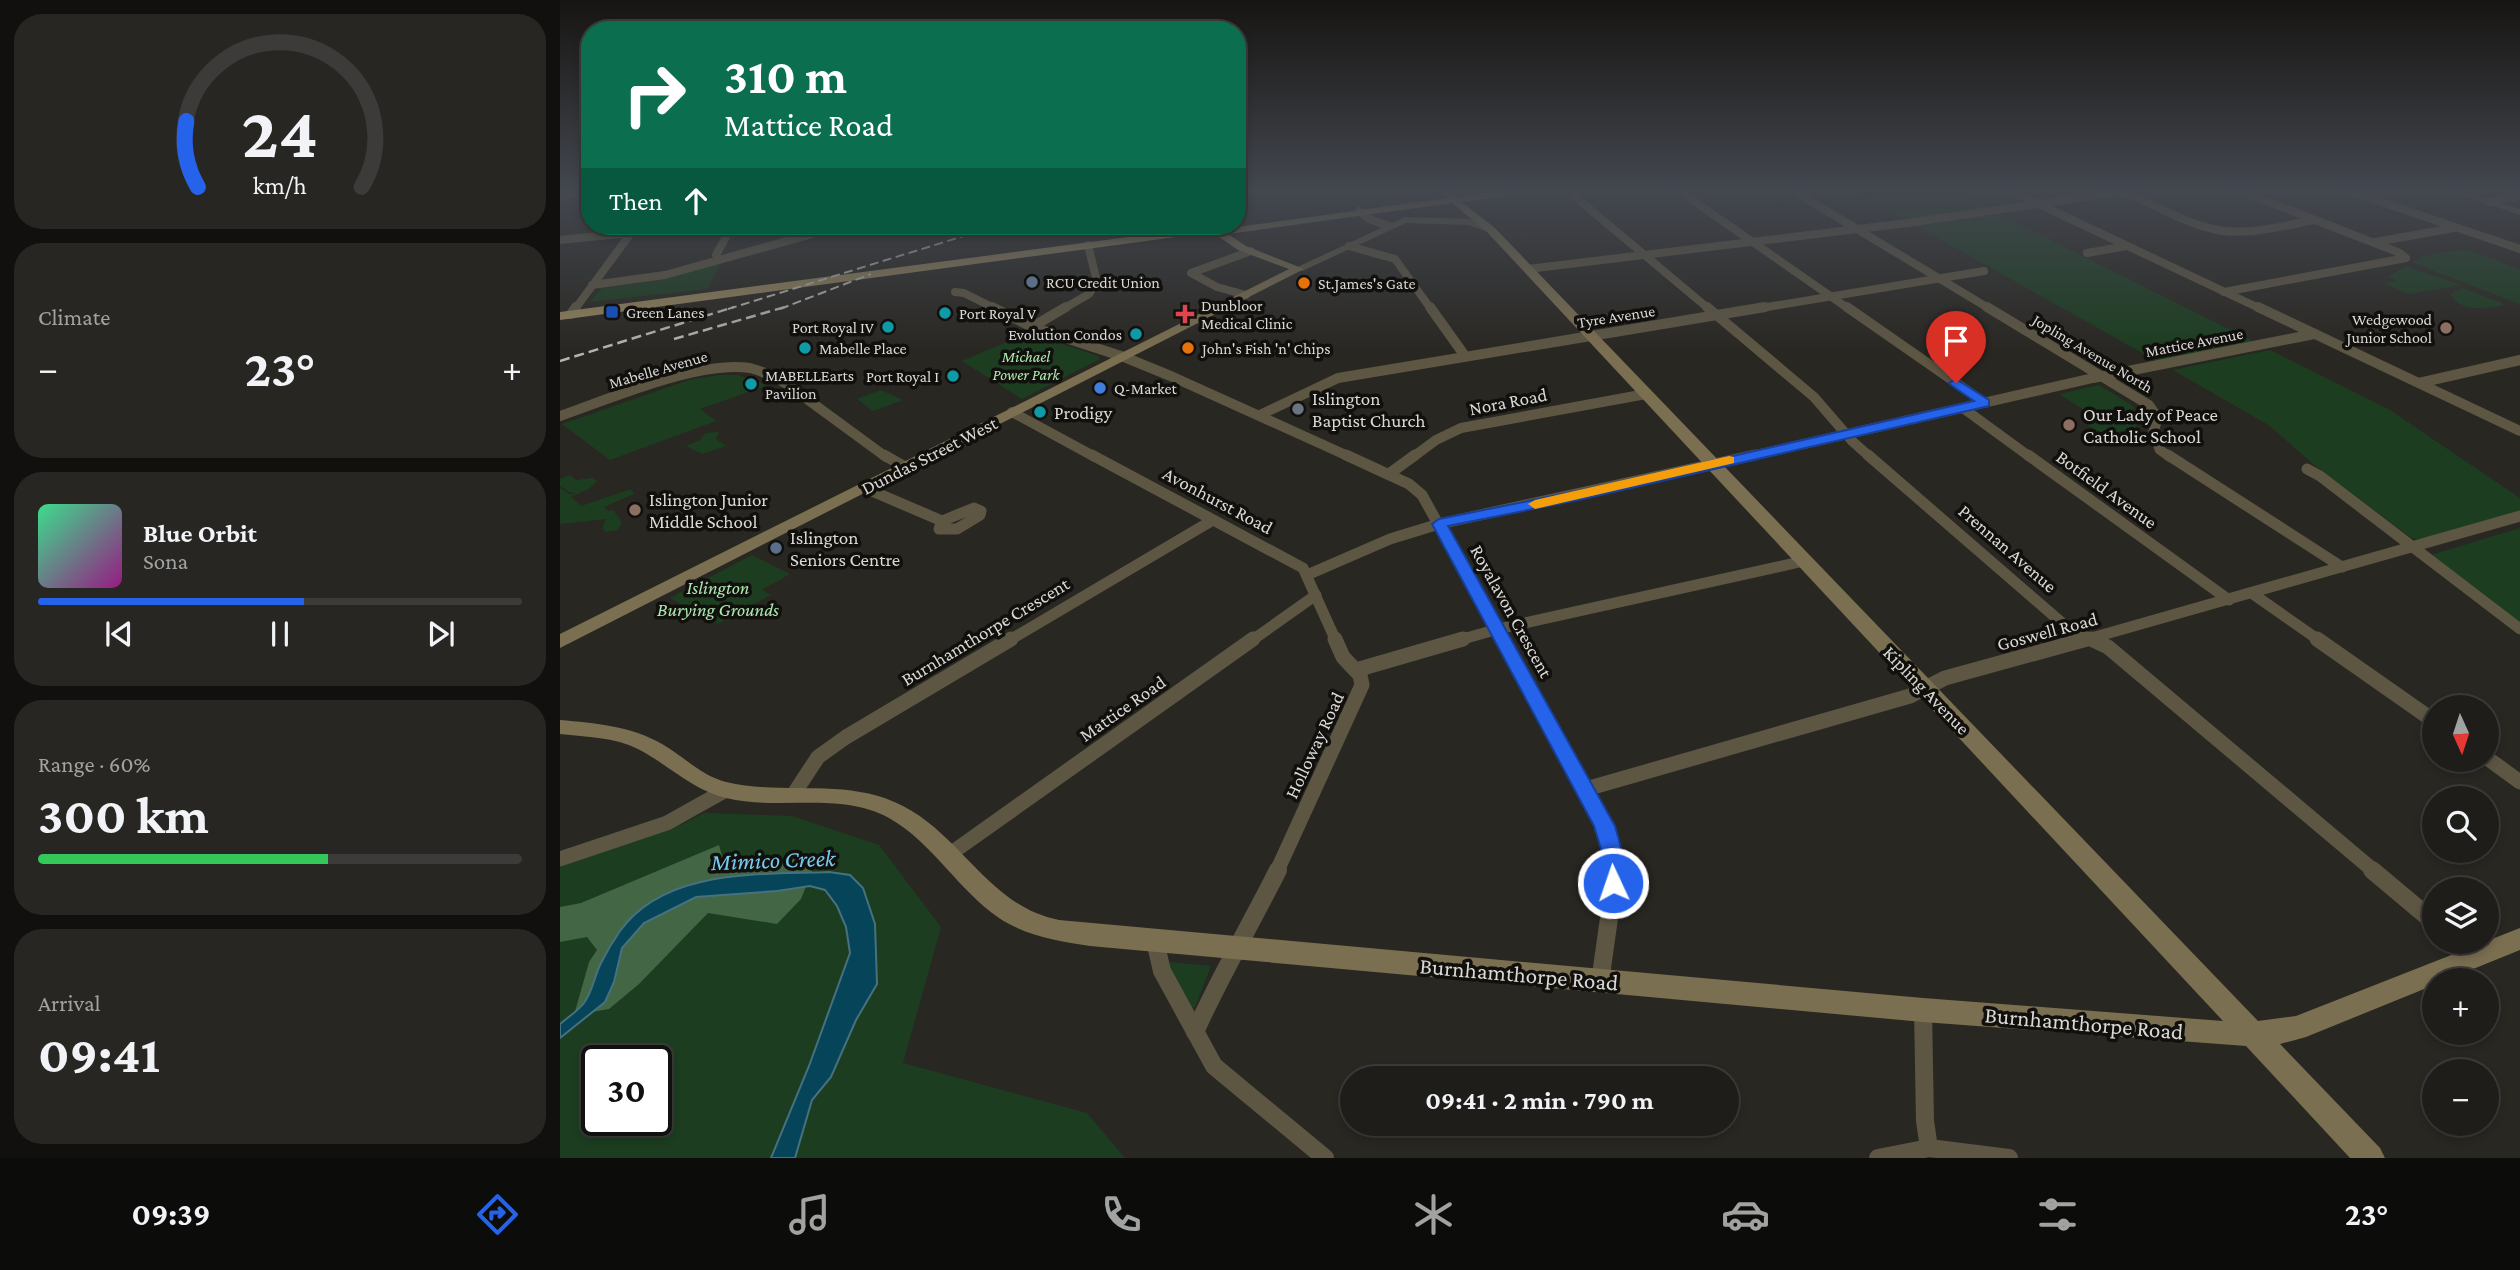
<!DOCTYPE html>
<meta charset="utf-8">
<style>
body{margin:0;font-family:"Crimson Pro",serif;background:#272623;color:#f1f3f6;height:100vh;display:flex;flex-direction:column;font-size:26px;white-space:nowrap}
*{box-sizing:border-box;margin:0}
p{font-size:23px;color:#a1a2a2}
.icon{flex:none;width:38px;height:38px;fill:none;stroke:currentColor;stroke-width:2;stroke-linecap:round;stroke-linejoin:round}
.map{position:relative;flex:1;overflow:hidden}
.side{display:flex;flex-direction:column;gap:14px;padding:14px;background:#11100e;width:560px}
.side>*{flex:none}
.top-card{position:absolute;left:21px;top:21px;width:665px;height:214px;border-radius:28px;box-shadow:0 4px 10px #0003,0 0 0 2px #3c3b39;background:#0b6e4f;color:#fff;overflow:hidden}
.needle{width:46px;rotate:177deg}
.fabs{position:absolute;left:1862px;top:695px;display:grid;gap:14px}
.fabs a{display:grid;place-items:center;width:77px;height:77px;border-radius:50%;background:#1f1d1a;box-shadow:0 4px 10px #0003,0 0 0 2px #3c3b39;font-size:35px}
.speed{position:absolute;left:21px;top:1045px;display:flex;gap:14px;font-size:35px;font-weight:700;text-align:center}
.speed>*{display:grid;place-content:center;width:91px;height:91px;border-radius:50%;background:#1f1d1a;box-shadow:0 4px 10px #0003,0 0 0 2px #3c3b39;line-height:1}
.speed .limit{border:4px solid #111;border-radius:10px;background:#fff;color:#111}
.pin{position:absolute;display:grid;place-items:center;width:60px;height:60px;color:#fff;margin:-72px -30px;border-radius:50% 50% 50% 0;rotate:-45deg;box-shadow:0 0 7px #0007}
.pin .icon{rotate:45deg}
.me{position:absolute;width:77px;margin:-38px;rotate:357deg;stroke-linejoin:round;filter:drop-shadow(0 0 5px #0008)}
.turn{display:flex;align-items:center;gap:24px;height:147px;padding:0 28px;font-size:32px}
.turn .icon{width:91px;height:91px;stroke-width:2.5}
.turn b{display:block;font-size:49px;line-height:60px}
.then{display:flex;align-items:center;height:66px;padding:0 28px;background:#0003;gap:14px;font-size:26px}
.big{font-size:52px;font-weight:700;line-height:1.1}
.side .card{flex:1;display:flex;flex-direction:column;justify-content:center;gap:10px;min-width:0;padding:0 24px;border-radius:28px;background:#272623}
.side .dial{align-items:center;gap:0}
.dial svg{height:182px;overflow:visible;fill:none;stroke:#3c3b39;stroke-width:7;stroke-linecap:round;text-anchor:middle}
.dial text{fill:#f1f3f6;stroke:none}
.song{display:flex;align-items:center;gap:21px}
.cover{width:84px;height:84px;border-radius:10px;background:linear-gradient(135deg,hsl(150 70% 55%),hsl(310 70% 35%))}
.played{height:7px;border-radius:4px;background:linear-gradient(90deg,#2563eb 55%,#3c3b39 55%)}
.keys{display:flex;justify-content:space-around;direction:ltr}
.heat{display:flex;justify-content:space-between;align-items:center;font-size:38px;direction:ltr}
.charge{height:10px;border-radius:5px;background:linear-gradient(90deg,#34c759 60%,#3c3b39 0)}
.trip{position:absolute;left:780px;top:1066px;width:399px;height:70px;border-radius:35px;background:#1f1d1a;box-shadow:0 4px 10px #0003,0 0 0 2px #3c3b39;font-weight:700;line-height:70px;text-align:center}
.dock{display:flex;height:112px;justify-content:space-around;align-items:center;background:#0c0c0a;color:#a1a2a2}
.dock .icon{width:49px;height:49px}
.dock .active{color:#2563eb}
.dock b{font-size:32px;color:#f1f3f6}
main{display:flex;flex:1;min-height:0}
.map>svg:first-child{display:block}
.green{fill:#1c3d20;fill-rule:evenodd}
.forest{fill:#436745}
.water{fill:#06445a;stroke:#46717f;stroke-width:2}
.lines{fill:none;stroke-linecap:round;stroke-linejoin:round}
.minor-far4{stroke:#5d5643;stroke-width:8}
.minor-far3{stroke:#5d5643;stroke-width:10}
.minor-far2{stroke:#5d5643;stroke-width:11}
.minor-far1{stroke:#5d5643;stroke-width:15}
.minor{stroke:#5d5643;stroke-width:18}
.tertiary{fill:#5d5643;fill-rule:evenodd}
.secondary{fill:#7b6f51;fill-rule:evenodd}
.primary{fill:#92835c;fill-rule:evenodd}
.rail-far1{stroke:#b7b5b2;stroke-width:2;stroke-dasharray:9 4.5;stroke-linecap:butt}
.rail{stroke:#b7b5b2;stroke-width:2.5;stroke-dasharray:10 5;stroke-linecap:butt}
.route{fill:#2563eb;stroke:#184099;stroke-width:2}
.slow{fill:#f59e0b}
.service-dot{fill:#5c6f8a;stroke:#11100d;stroke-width:2.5}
.food-dot{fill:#e8710a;stroke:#11100d;stroke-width:2.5}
.transit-dot{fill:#1a4fb4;stroke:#11100d;stroke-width:2.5}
.culture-dot{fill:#0f9aa8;stroke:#11100d;stroke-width:2.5}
.health-dot{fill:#e0444e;stroke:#11100d;stroke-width:2.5}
.education-dot{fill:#8d6e63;stroke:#11100d;stroke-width:2.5}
.shop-dot{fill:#3f7fe0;stroke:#11100d;stroke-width:2.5}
.worship-dot{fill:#6b7280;stroke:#11100d;stroke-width:2.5}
.labels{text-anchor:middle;stroke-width:7;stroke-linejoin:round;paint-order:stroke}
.far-poi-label{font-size:16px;fill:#dbd9d6;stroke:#11100d;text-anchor:start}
.far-street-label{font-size:16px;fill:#dbd9d6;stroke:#11100d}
.far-park-label{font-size:16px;font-style:italic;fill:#aeeab1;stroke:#11100d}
.poi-label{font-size:19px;fill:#dbd9d6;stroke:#11100d;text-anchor:start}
.street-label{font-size:19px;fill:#dbd9d6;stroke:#11100d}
.park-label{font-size:19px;font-style:italic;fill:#aeeab1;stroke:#11100d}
.near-street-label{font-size:23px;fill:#dbd9d6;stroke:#11100d}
.near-water-label{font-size:24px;font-style:italic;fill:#78ccf2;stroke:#11100d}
</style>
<main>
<section class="side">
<div class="card dial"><svg viewBox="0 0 100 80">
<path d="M14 69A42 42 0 1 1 86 69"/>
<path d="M14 69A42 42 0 0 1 9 40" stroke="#2563eb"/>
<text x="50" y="56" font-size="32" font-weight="700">24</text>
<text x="50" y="72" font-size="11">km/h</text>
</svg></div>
<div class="card"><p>Climate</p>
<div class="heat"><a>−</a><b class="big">23°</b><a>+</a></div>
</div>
<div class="card">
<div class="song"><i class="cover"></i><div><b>Blue Orbit</b><p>Sona</p></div></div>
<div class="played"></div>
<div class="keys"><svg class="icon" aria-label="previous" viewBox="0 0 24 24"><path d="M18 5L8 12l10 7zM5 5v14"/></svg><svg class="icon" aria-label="pause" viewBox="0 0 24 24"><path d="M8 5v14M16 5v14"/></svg><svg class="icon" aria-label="next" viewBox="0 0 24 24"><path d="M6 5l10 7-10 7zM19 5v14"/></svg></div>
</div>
<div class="card"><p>Range · 60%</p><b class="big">300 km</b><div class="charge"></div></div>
<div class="card"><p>Arrival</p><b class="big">09:41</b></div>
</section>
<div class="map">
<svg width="1960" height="1158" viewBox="0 0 1960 1158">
<rect width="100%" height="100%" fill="#292722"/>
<g class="green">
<polygon points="1291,190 1390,190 1429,210 1348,221"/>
<polygon points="1434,212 1697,343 1600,363 1353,224"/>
<polygon points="1905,249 1960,269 1960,304 1851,262 1860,260 1858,257"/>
<polygon points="160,263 148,289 30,302 42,288 100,280"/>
<polygon points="1845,266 1901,285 1848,294 1823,283 1837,281 1828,277"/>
<path d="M 1902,288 L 1942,303 L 1944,305 C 1924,308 1903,314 1890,294 Z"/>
<polygon points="468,333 538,356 540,359 462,399 402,361"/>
<polygon points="1710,350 1830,410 1960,498 1960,511 1858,540 1850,537 1753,464 1710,426 1613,370"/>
<polygon points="158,375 177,375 208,385 140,409 156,421 50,460 2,424 129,380"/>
<polygon points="1539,385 1573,406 1576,428 1544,435 1526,424 1540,420 1499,394"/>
<polygon points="321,390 343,400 313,411 297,399"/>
<polygon points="159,432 156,439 166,446 142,454 126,446 140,440 145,433"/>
<polygon points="10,475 16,480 32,478 37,481 30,488 11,497 21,506 71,489 74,494 44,507 48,511 53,510 62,522 58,530 44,532 45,529 42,529 46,519 0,524 0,488 9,494 17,493 9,492 2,487 4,484 0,487 0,479"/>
<polygon points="1960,528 1960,623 1871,555"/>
<polygon points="192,555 230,574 202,590 211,595 158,624 110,598"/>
<path d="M 144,813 L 232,816 L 319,845 L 381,927 L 343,1063 L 527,1113 L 565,1158 L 0,1158 L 0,865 L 123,824 ZM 37,1060 L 96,1060 L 96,1120 L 37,1120 Z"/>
<polygon points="598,961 651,966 635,1007 623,1009"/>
</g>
<polygon class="forest" points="159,845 164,863 237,859 252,871 241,899 217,924 148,913 79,984 49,1009 14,1015 29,962 37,950 27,937 0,942 0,907 21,903"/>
<path class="water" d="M 269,872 L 290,875 L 303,888 L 315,924 L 317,984 L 296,1020 L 271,1077 L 252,1100 L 235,1158 L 211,1158 L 249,1066 L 290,953 L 286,927 L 277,906 L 265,890 L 250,886 L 217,891 L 136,897 L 84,923 L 62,948 L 54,982 L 45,1002 L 0,1038 L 0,1024 C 8,1017 18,1011 24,1003 C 33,991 34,977 41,963 C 46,953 53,941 60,931 C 105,868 200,875 269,872 Z"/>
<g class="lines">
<g class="minor-far4">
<polyline points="1007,190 1149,309"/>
<polyline points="1118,190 1289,309"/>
<polyline points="1232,190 1430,309"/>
<polyline points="1449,190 1701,309"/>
<polyline points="1786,190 1960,249"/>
<path d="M 1563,193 C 1594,203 1621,222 1653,229 C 1686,237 1721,226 1754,220"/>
<polyline points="1804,195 1838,190"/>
<polyline points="0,196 30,193"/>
<polyline points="1929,202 1960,196"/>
<polyline points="799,211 809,219 829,226"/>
<polyline points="0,240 138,226"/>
<polyline points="1815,242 1894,228"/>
<polyline points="789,246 835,259 871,309"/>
<polyline points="1527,253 1567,246"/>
<polyline points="159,260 156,255 172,226"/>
<polyline points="968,269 1347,223 1573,190"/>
<polyline points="32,285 105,275 281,226"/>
<polyline points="395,292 404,293 436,309"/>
<polyline points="1664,292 1846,258 1840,253 1678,190"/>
<polyline points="686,295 657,287 631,273 691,251"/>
<polyline points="15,309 74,229"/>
<polyline points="503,309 529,294 537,282 528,245"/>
<polyline points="1195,309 1424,271"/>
</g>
<g class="minor-far3">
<polyline points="432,307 472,327 564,357 613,377 790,457"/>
<polyline points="870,307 905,356"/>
<polyline points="1147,307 1254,397 1292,441 1310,457"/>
<polyline points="1287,307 1425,403"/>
<polyline points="1427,307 1589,405 1598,418 1593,433 1600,450 1610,457"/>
<polyline points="1698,307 1960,431"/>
<polyline points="11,314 16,307"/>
<polyline points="472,327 506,307"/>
<polyline points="1859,383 1960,360"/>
<polyline points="1403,408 1470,457"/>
<polyline points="452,412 535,457"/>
<polyline points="700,415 778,378 1205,307"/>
<path d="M 0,416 C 49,399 139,360 190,368 C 203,371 214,377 225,383 L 326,457"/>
<polyline points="853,457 876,440 901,428 1086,394"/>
<polyline points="1187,457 1533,378 1754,334"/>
</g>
<g class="minor-far2">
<polyline points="324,455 345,467"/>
<polyline points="532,455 743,568 776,641"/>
<polyline points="786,455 849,484 862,495 943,641"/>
<polyline points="1308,455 1509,629 1535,641"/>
<polyline points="1468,455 1669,600"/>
<polyline points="1608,455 1782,567"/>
<polyline points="1747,469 1760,476 1960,629"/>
<polyline points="829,474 855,455"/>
<polyline points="305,488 382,521"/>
<polygon points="414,508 421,511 420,515 397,529 379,529 382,521"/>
<polyline points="747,575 830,539 879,524 1195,455"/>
<polyline points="1693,594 1760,641"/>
<polyline points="448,641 653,520"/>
<polyline points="691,641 756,595"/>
<polyline points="896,641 938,629 1244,561"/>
<polyline points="1521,641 1960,516"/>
</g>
<g class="minor-far1">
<polyline points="942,639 1045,826 1052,871"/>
<polyline points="1531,639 1548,647 1814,871"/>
<polyline points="1757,639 1874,721"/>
<polyline points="796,670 903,639"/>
<polyline points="1927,758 1960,782"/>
<polyline points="1026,789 1350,696 1385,678 1527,639"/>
<polyline points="233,795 258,757 286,737 451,639"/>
<polyline points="390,854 693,639"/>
<polyline points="0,859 107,823 166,790"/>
<polyline points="717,871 802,685 800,675 783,657 775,639"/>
</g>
<g class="minor">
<polyline points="1812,870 1874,922"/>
<polyline points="595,941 602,971 654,1066 765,1158"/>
<polyline points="1898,942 1916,957"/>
<polyline points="1040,982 1051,904 1052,870"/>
<polyline points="1363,1010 1365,1121 1369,1148"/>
<path d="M 635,1032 C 660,976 691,924 718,870"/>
<polyline points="1318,1158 1369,1148 1449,1158"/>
</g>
<g class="tertiary">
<polygon points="1888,190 1900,190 1960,209 1960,215"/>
<polygon points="845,217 910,219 936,230 931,233 909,225 846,223 742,271 733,269"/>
</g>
<path class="secondary" d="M 880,190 L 890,190 L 896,197 L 945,190 L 970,190 L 965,193 L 902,202 L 935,228 L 1698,1021 L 1736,1016 L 1960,928 L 1960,950 L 1886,980 L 1874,980 L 1874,985 L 1746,1037 L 1720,1044 L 1820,1148 L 1825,1158 L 1790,1158 L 1686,1046 L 1363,1022 L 530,946 C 498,941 466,936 439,918 C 398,890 373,843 329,818 C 280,791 219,811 166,798 C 132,790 109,765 78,749 C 54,737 27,737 0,734 L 0,720 C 35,723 71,726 102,744 C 123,756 142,776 166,782 C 225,796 287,777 343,806 C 402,836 430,907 499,920 L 1363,998 L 1663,1021 L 927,232 L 892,203 L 668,234 L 686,246 L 744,269 L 0,648 L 0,634 L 729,269 L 678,250 L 655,234 L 655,230 L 665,231 L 670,228 L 887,198 Z"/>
<g class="primary">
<polygon points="692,190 677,198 677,191"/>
<polygon points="652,226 674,227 668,230 0,320 0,312"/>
</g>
<g class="rail-far1">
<polyline points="427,234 454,226"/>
<polyline points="168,309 436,226"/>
<polyline points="220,309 311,274"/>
</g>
<g class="rail">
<polyline points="114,339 225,307"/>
<polyline points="0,361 174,307"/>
</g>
</g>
<linearGradient id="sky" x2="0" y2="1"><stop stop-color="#171513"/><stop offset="0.54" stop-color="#43474f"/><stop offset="1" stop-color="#43474f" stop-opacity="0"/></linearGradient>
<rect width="1960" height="352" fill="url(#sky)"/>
<path class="route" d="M 1396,379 L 1429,400 L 1429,406 L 1023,499 L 888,526 L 1055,826 C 1060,844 1069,871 1060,889 L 1053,891 L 1045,889 L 1042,883 L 1041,849 L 1034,826 L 872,524 L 879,519 L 1023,490 L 1414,401 L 1391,385 L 1389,383 Z"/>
<polygon class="slow" points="1169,456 1174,457 1174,463 975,509 968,504 975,500"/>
<g class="service-dot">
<circle cx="472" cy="282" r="7"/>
<circle cx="216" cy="548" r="7"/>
</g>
<g class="food-dot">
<circle cx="744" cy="283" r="7"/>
<circle cx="628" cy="348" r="7"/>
</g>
<rect class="transit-dot" x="45" y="305" width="14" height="14" rx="3.5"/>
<g class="culture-dot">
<circle cx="385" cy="313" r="7"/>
<circle cx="328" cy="327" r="7"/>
<circle cx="576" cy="334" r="7"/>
<circle cx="245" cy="348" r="7"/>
<circle cx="393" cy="376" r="7"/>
<circle cx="191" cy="384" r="7"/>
<circle cx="480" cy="412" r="7"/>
</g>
<path class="health-dot" d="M621.5 303.5h7v7h7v7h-7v7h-7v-7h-7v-7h7z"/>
<g class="education-dot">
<circle cx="1886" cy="328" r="7"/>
<circle cx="1509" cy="425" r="7"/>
<circle cx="75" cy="510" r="7"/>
</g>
<circle class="shop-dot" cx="540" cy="388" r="7"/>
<circle class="worship-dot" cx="738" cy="409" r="7"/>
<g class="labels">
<g class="far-poi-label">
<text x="486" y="288">RCU Credit Union</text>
<text x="758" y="289">St.James's Gate</text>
<text x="641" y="311">Dunbloor<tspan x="641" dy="18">Medical Clinic</tspan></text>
<text x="66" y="318">Green Lanes</text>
<text x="399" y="319">Port Royal V</text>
<text x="1872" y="325" text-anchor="end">Wedgewood<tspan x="1872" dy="18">Junior School</tspan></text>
<text x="314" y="333" text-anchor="end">Port Royal IV</text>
<text x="562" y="340" text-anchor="end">Evolution Condos</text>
<text x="259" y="354">Mabelle Place</text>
<text x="642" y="354">John's Fish 'n' Chips</text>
<text x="205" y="381">MABELLEarts<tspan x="205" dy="18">Pavilion</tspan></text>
<text x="379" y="382" text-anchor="end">Port Royal I</text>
<text x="554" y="394">Q-Market</text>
</g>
<g class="far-street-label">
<text transform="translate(1056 316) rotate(-9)" y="6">Tyre Avenue</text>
<text transform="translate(1634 342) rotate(-11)" y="6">Mattice Avenue</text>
<text transform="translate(1533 353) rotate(31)" y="6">Jopling Avenue North</text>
<text transform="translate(98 369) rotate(-16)" y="6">Mabelle Avenue</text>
</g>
<g class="far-park-label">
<text x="466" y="362">Michael<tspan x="466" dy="18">Power Park</tspan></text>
</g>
<g class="poi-label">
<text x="752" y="405">Islington<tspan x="752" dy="22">Baptist Church</tspan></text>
<text x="494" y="419">Prodigy</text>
<text x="1523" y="421">Our Lady of Peace<tspan x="1523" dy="22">Catholic School</tspan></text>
<text x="89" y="506">Islington Junior<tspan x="89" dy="22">Middle School</tspan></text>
<text x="230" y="544">Islington<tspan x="230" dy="22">Seniors Centre</tspan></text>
</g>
<g class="street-label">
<text transform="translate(948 401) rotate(-11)" y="7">Nora Road</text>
<text transform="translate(369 455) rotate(-27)" y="7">Dundas Street West</text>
<text transform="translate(1547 489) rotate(36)" y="7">Botfield Avenue</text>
<text transform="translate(658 500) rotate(28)" y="7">Avonhurst Road</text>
<text transform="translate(1448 548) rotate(41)" y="7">Prennan Avenue</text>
<text transform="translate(952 611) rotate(61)" y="7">Royalavon Crescent</text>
<text transform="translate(425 631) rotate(-31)" y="7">Burnhamthorpe Crescent</text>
<text transform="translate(1487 631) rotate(-15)" y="7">Goswell Road</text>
<text transform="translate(1367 690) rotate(46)" y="7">Kipling Avenue</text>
<text transform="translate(562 708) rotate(-35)" y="7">Mattice Road</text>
<text transform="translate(754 745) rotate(-65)" y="7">Holloway Road</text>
</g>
<g class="park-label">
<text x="158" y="594">Islington<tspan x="158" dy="22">Burying Grounds</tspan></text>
</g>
<g class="near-street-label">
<text transform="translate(959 974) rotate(5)" y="8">Burnhamthorpe Road</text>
<text transform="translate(1524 1023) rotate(5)" y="8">Burnhamthorpe Road</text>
</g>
<g class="near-water-label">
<text transform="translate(213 860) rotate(-2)" y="8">Mimico Creek</text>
</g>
</g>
</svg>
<div class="fabs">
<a><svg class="needle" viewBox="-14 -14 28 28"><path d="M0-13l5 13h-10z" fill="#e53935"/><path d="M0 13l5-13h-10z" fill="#a1a2a2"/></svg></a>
<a><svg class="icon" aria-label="search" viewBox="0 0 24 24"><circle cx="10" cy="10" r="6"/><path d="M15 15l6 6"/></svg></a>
<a><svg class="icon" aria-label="layers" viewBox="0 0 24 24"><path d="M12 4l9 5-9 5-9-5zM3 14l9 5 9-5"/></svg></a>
<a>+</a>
<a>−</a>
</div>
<div class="speed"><div class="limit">30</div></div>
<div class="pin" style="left:1396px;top:383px;background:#d93025"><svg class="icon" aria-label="arrive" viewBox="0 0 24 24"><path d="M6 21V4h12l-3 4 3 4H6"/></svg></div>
<svg class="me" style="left:1053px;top:883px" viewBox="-20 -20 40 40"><circle r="17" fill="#2563eb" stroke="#fff" stroke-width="3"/><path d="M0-11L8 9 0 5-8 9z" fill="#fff"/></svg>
<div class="trip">09:41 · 2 min · 790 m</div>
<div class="top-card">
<div class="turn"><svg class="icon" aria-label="right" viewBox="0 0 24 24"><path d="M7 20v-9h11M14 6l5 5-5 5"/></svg><div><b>310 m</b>Mattice Road</div></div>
<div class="then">Then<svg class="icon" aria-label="ahead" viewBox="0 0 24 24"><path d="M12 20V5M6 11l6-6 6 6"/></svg></div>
</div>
</div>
</main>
<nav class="dock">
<b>09:39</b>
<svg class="icon active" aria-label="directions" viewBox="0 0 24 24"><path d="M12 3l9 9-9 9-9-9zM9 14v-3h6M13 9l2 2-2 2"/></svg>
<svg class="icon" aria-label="music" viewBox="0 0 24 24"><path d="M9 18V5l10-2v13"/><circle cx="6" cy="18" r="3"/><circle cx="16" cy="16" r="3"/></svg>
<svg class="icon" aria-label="phone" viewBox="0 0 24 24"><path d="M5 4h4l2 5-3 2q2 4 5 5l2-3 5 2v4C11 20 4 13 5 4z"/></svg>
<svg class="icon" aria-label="climate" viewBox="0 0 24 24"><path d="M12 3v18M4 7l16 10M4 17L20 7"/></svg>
<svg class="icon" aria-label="car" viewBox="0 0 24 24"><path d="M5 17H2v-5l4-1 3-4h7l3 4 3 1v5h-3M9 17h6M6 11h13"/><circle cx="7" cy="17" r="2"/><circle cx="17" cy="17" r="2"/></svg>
<svg class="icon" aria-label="filters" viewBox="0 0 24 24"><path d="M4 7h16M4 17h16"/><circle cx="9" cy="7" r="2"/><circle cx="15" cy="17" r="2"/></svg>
<b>23°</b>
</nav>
